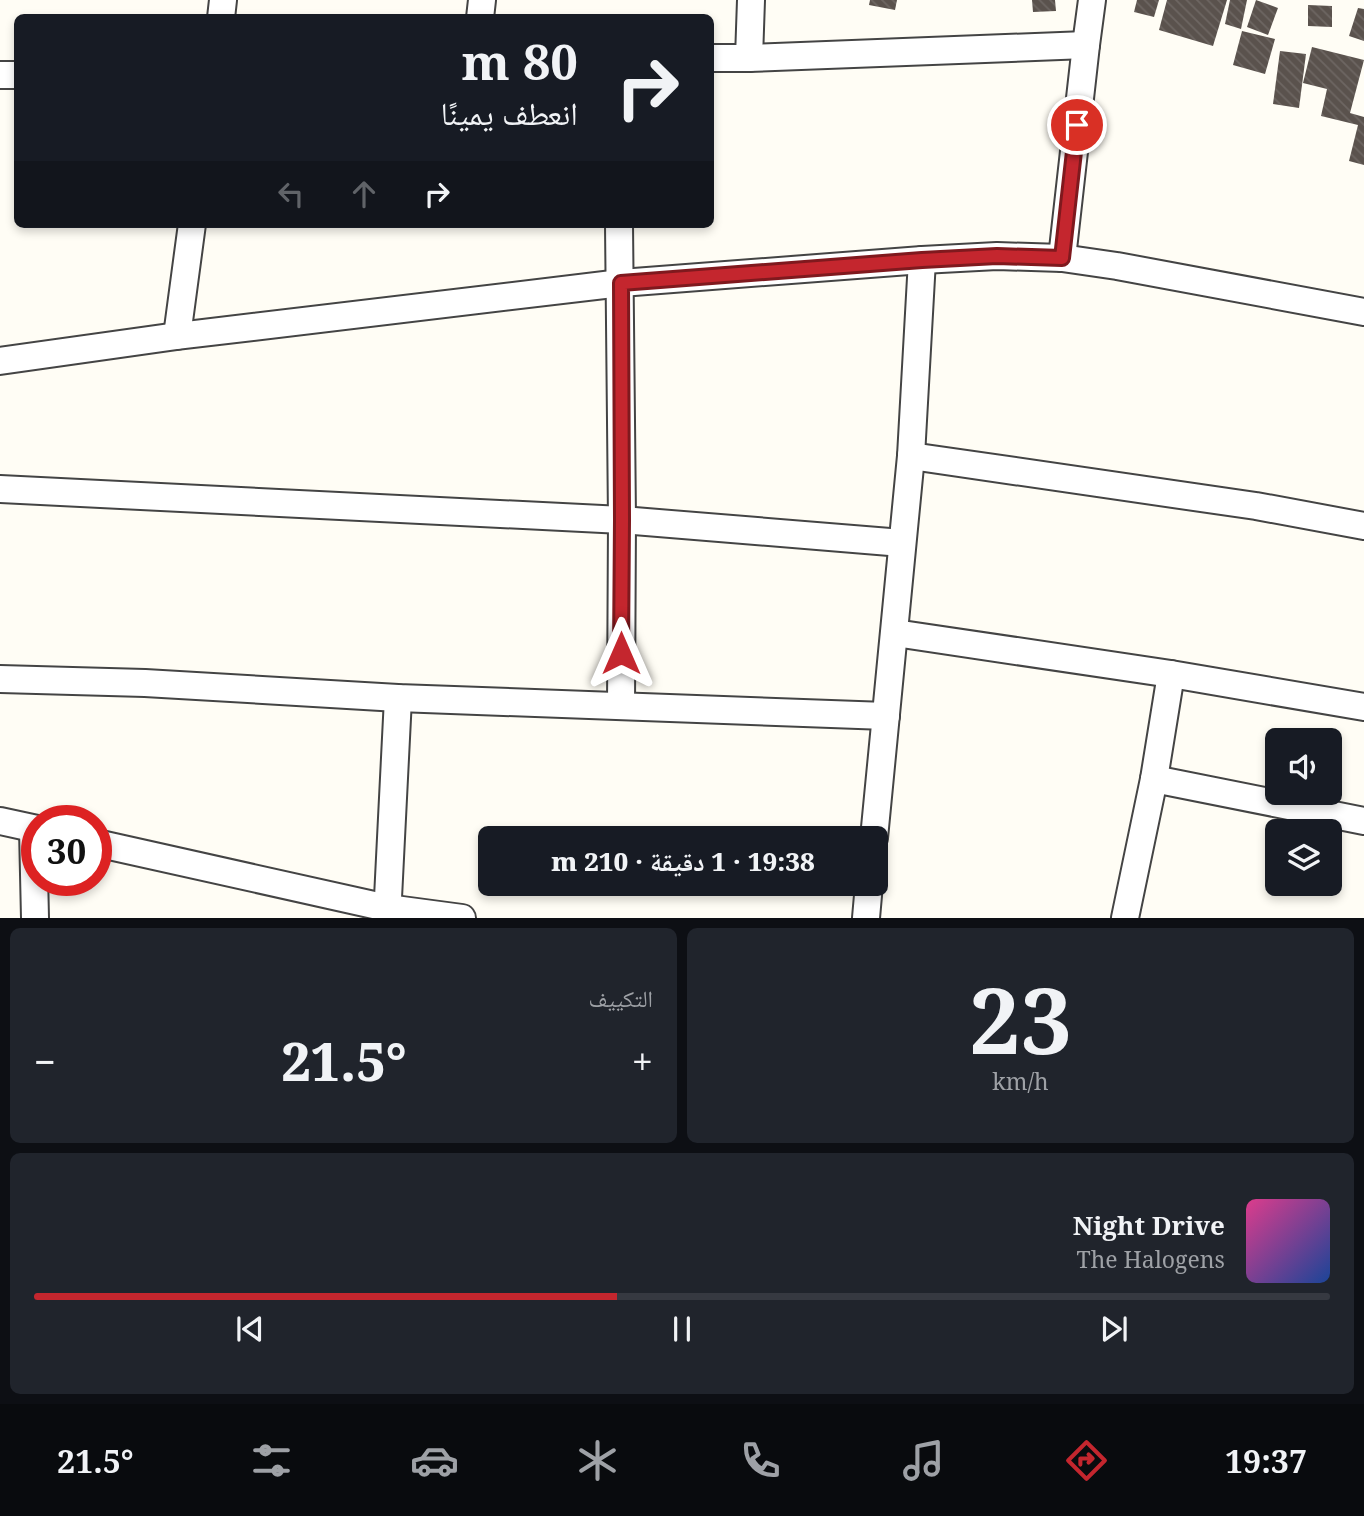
<!DOCTYPE html>
<html lang="ar">
<meta charset="utf-8">
<style>
body{margin:0;font-family:"Noto Serif","Noto Naskh Arabic",serif;background:#20242c;color:#f1f3f6;direction:rtl;height:100vh;display:flex;flex-direction:column;font-size:26px;white-space:nowrap}
*{box-sizing:border-box;margin:0}
p{font-size:23px;color:#9ea1a6}
.icon{flex:none;width:38px;height:38px;fill:none;stroke:currentColor;stroke-width:2;stroke-linecap:round;stroke-linejoin:round}
.map{position:relative;height:918px;overflow:hidden;direction:ltr}
.side{display:flex;flex-direction:column;gap:10px;padding:10px;background:#0d0f14;flex:1}
.side>*{flex:none}
.guide{position:absolute;left:14px;top:14px;width:700px;height:214px;border-radius:10px;box-shadow:0 4px 10px #0003;direction:rtl;background:#171b24;color:#f1f3f6;overflow:hidden}
.tools{position:absolute;left:1265px;top:728px;display:grid;gap:14px}
.tools a{display:grid;place-items:center;width:77px;height:77px;border-radius:10px;background:#171b24;box-shadow:0 4px 10px #0003;font-size:35px}
.speed{position:absolute;left:21px;top:805px;display:flex;gap:14px;font-size:35px;font-weight:700;text-align:center}
.speed>*{display:grid;place-content:center;width:91px;height:91px;border-radius:50%;background:#171b24;box-shadow:0 4px 10px #0003;line-height:1}
.speed .limit{border:10px solid #d22;background:#fff;color:#111}
.pin{position:absolute;display:grid;place-items:center;width:60px;height:60px;color:#fff;margin:-30px;border:4px solid #fff;border-radius:50%;box-shadow:0 2px 7px #0007}
.me{position:absolute;width:77px;margin:-38px;rotate:0deg;stroke-linejoin:round;filter:drop-shadow(0 0 5px #0008)}
.turn{display:flex;align-items:center;gap:24px;height:147px;padding:0 21px;font-size:32px}
.turn .icon{width:91px;height:91px;stroke-width:2.5}
.turn b{display:block;font-size:49px;line-height:60px}
.lanes{display:flex;align-items:center;height:66px;padding:0 21px;background:#0003;justify-content:center;gap:35px;direction:ltr}
.lanes .off{opacity:.35}
.big{font-size:52px;font-weight:800;line-height:1.1}
.side .tile{flex:1;display:flex;flex-direction:column;justify-content:center;gap:10px;min-width:0;padding:0 24px;border-radius:10px;background:#20242c}
.side .dial{align-items:center;gap:0}
.dial b{font-size:91px;line-height:1}
.song{display:flex;align-items:center;gap:21px}
.cover{width:84px;height:84px;border-radius:10px;background:linear-gradient(135deg,hsl(330 70% 55%),hsl(220 70% 35%))}
.played{height:7px;border-radius:4px;background:linear-gradient(90deg,#c4262e 45%,#363941 45%)}
.keys{display:flex;justify-content:space-around;direction:ltr}
.heat{display:flex;justify-content:space-between;align-items:center;font-size:38px;direction:ltr}
.side .tiles{flex:1;display:grid;gap:10px;grid-template-columns:1fr 1fr}
.tile:last-child{grid-column:span 2}
.trip{position:absolute;left:478px;top:826px;width:410px;height:70px;border-radius:10px;background:#171b24;box-shadow:0 4px 10px #0003;font-weight:800;line-height:70px;text-align:center;direction:rtl}
.tabs{display:flex;height:112px;justify-content:space-around;align-items:center;background:#090b0e;color:#9ea1a6}
.tabs .icon{width:49px;height:49px}
.tabs .selected{color:#c4262e}
.tabs b{font-size:32px;color:#f1f3f6}
.map>svg:first-child{display:block}
.building{fill:url(#building-back-hatch)}
.lines{fill:none;stroke-linecap:round;stroke-linejoin:round}
.minor-casing{stroke:#444;stroke-width:30}
.minor{stroke:#fff;stroke-width:26}
.route-casing{stroke:#7f191e;stroke-width:18}
.route{stroke:#c4262e;stroke-width:12}
</style>
<div class="map">
<svg width="1364" height="918" viewBox="0 0 1364 918">
<defs>
<pattern id="building-back-hatch" width="6" height="6" patternUnits="userSpaceOnUse" patternTransform="scale(1.75)"><rect width="6" height="6" fill="#5a524d"/><path d="M-1 5l2 2M0 0l6 6M5-1l2 2" fill="none" stroke="#6d6662"/></pattern>
</defs>
<rect width="100%" height="100%" fill="#fffdf5"/>
<g class="building">
<polygon points="870,0 897,0 895,10 869,5"/>
<polygon points="1032,0 1055,0 1056,11 1033,12"/>
<polygon points="1137,0 1159,0 1154,17 1134,12"/>
<polygon points="1167,0 1227,0 1213,46 1159,30"/>
<polygon points="1230,0 1247,0 1241,29 1225,24"/>
<polygon points="1256,0 1278,8 1268,35 1247,27"/>
<polygon points="1308,5 1332,6 1332,27 1308,26"/>
<polygon points="1358,8 1364,9 1364,41 1349,36"/>
<polygon points="1242,31 1275,39 1265,74 1233,65"/>
<polygon points="1312,47 1364,60 1350,113 1364,117 1364,165 1349,161 1358,125 1321,116 1327,89 1303,83"/>
<polygon points="1280,51 1306,54 1299,108 1273,104"/>
</g>
<g class="lines">
<defs>
<g id="minor">
<polyline points="221,18 223,0"/>
<polyline points="480,18 482,0"/>
<polyline points="710,58 749,58 1086,45"/>
<polyline points="749,58 751,0"/>
<polyline points="0,75 18,75"/>
<polyline points="619,224 622,520 621,706"/>
<polyline points="1062,258 1086,45 1092,0"/>
<polyline points="177,336 192,224"/>
<polyline points="0,361 177,336 621,283 922,260 997,256 1062,258 1117,266 1364,312"/>
<polyline points="911,456 1256,506 1364,526"/>
<polyline points="0,489 622,520 902,543"/>
<polyline points="895,633 1171,674 1364,707"/>
<polyline points="0,679 145,683 398,698 886,716"/>
<polyline points="1154,779 1364,821"/>
<polyline points="0,821 37,829"/>
<polyline points="33,829 35,918"/>
<polyline points="874,838 911,456 922,260"/>
<polyline points="96,843 387,908 462,918"/>
<polyline points="387,918 398,698"/>
<polyline points="866,918 869,884"/>
<polyline points="1125,918 1154,779 1171,674"/>
</g>
</defs>
<use href="#minor" class="minor-casing"/>
<use href="#minor" class="minor"/>
</g>
<g class="lines">
<defs>
<polyline id="route" points="621,653 622,520 621,283 922,260 997,256 1062,258 1077,125"/>
</defs>
<use href="#route" class="route-casing"/>
<use href="#route" class="route"/>
</g>
</svg>
<div class="tools">
<a><svg class="icon" aria-label="sound" viewBox="0 0 24 24"><path d="M4 9h4l5-4v14l-5-4H4zM17 9q2 3 0 6"/></svg></a>
<a><svg class="icon" aria-label="layers" viewBox="0 0 24 24"><path d="M12 4l9 5-9 5-9-5zM3 14l9 5 9-5"/></svg></a>
</div>
<div class="speed"><div class="limit">30</div></div>
<div class="pin" style="left:1077px;top:125px;background:#d93025"><svg class="icon" aria-label="arrive" viewBox="0 0 24 24"><path d="M6 21V4h12l-3 4 3 4H6"/></svg></div>
<svg class="me" style="left:621px;top:653px" viewBox="-20 -20 40 40"><path d="M0-17L14 15 0 8-14 15z" fill="#c4262e" stroke="#fff" stroke-width="4"/></svg>
<div class="trip">19:38 · 1 دقيقة · 210 m</div>
<div class="guide">
<div class="turn"><svg class="icon" aria-label="right" viewBox="0 0 24 24"><path d="M7 20v-9h11M14 6l5 5-5 5"/></svg><div><b>80 m</b>انعطف يمينًا</div></div>
<div class="lanes"><svg class="icon off" aria-label="left" viewBox="0 0 24 24"><path d="M17 20v-9H6M10 6l-5 5 5 5"/></svg><svg class="icon off" aria-label="ahead" viewBox="0 0 24 24"><path d="M12 20V5M6 11l6-6 6 6"/></svg><svg class="icon" aria-label="right" viewBox="0 0 24 24"><path d="M7 20v-9h11M14 6l5 5-5 5"/></svg></div>
</div>
</div>
<section class="side">
<div class="tiles">
<div class="tile dial"><b>23</b><p>km/h</p></div>
<div class="tile"><p>التكييف</p>
<div class="heat"><a>−</a><b class="big">21.5°</b><a>+</a></div>
</div>
<div class="tile">
<div class="song"><i class="cover"></i><div><b>Night Drive</b><p>The Halogens</p></div></div>
<div class="played"></div>
<div class="keys"><svg class="icon" aria-label="previous" viewBox="0 0 24 24"><path d="M18 5L8 12l10 7zM5 5v14"/></svg><svg class="icon" aria-label="pause" viewBox="0 0 24 24"><path d="M8 5v14M16 5v14"/></svg><svg class="icon" aria-label="next" viewBox="0 0 24 24"><path d="M6 5l10 7-10 7zM19 5v14"/></svg></div>
</div>
</div>
</section>
<nav class="tabs">
<b>19:37</b>
<svg class="icon selected" aria-label="directions" viewBox="0 0 24 24"><path d="M12 3l9 9-9 9-9-9zM9 14v-3h6M13 9l2 2-2 2"/></svg>
<svg class="icon" aria-label="music" viewBox="0 0 24 24"><path d="M9 18V5l10-2v13"/><circle cx="6" cy="18" r="3"/><circle cx="16" cy="16" r="3"/></svg>
<svg class="icon" aria-label="phone" viewBox="0 0 24 24"><path d="M5 4h4l2 5-3 2q2 4 5 5l2-3 5 2v4C11 20 4 13 5 4z"/></svg>
<svg class="icon" aria-label="climate" viewBox="0 0 24 24"><path d="M12 3v18M4 7l16 10M4 17L20 7"/></svg>
<svg class="icon" aria-label="car" viewBox="0 0 24 24"><path d="M5 17H2v-5l4-1 3-4h7l3 4 3 1v5h-3M9 17h6M6 11h13"/><circle cx="7" cy="17" r="2"/><circle cx="17" cy="17" r="2"/></svg>
<svg class="icon" aria-label="filters" viewBox="0 0 24 24"><path d="M4 7h16M4 17h16"/><circle cx="9" cy="7" r="2"/><circle cx="15" cy="17" r="2"/></svg>
<b>21.5°</b>
</nav>
